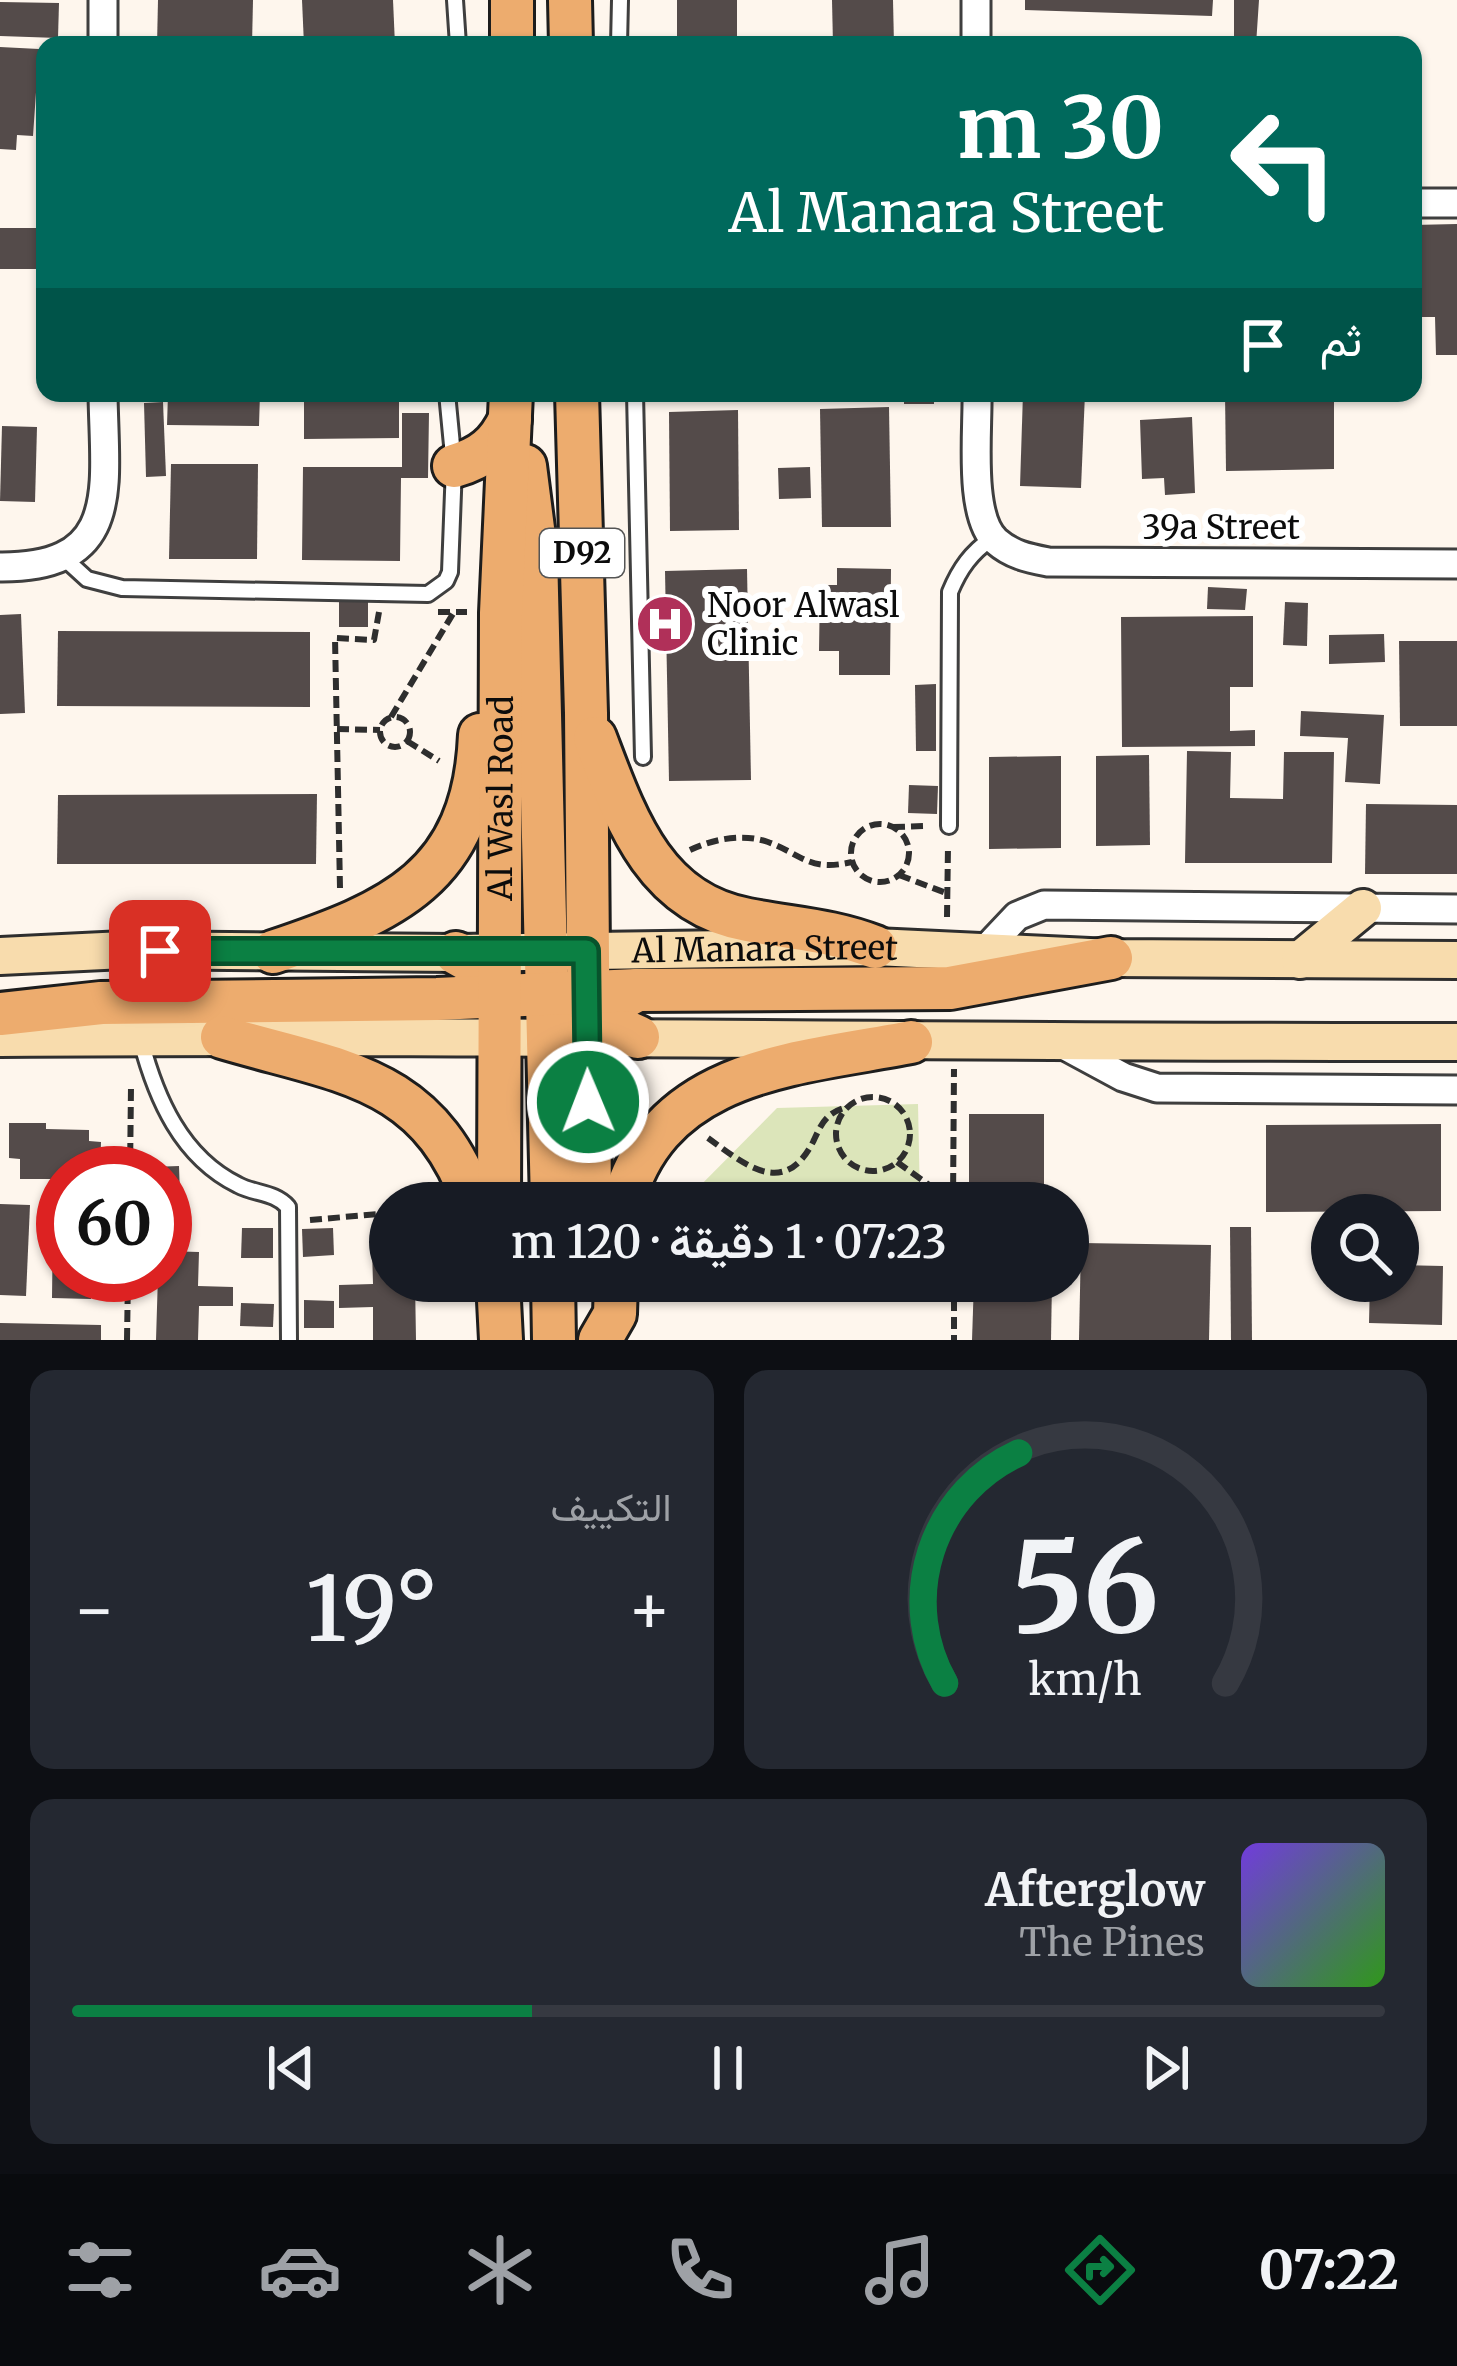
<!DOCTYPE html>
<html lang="ar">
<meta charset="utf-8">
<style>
body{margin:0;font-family:Merriweather,Vazirmatn,serif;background:#242831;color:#f1f3f6;direction:rtl;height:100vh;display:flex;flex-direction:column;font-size:45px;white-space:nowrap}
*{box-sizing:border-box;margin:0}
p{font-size:39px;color:#9ea1a6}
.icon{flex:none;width:66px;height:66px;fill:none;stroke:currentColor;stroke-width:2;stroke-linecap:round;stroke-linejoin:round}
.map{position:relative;height:1340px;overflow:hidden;direction:ltr}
.sheet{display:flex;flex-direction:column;gap:30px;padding:30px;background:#0d0f14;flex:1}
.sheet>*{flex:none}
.hud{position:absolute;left:36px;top:36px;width:1386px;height:366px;border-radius:24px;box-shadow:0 3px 9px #0004;direction:rtl;background:#00695c;color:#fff;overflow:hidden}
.fabs{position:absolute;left:1311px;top:1194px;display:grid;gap:24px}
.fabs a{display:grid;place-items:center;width:108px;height:108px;border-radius:50%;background:#171b24;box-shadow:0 3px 9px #0004;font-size:60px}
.speed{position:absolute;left:36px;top:1146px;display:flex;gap:24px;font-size:60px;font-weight:700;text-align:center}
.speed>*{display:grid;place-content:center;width:156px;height:156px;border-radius:50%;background:#171b24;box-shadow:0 3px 9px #0004;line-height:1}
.speed .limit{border:18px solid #d22;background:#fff;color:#111}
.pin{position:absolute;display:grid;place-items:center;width:102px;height:102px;color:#fff;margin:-51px;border-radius:24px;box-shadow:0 6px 18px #0006}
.me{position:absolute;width:132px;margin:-66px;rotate:359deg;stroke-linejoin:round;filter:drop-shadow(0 0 9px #0008)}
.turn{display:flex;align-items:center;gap:42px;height:252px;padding:0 60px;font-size:54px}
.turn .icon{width:156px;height:156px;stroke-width:2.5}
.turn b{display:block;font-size:84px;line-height:102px}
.then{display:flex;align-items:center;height:114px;padding:0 60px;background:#0003;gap:24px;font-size:45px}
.big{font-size:90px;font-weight:600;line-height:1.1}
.sheet .tile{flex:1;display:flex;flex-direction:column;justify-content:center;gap:18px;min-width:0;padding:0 42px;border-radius:24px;background:#242831}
.sheet .dial{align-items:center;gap:0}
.dial svg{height:312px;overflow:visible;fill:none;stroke:#363941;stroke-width:7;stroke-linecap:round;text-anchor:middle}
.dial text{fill:#f1f3f6;stroke:none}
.song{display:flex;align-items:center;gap:36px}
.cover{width:144px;height:144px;border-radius:18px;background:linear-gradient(135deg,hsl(260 70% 55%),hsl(110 70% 35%))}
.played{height:12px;border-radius:6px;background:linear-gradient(90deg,#0b8043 35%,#363941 35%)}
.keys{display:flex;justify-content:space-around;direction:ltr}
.heat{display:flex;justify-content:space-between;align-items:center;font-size:66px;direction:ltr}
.sheet .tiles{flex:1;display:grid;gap:30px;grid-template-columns:1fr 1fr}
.tile:last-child{grid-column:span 2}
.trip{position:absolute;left:369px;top:1182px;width:720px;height:120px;border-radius:60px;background:#171b24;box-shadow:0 3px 9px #0004;font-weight:600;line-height:120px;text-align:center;direction:rtl}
.tab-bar{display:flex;height:192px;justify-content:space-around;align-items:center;background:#090b0e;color:#9ea1a6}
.tab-bar .icon{width:84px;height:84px}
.tab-bar .on{color:#0b8043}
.tab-bar b{font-size:54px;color:#f1f3f6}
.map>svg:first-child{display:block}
.green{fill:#dce5ba}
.building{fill:#544b4a}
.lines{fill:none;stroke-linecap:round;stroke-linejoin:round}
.service-casing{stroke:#3f3f3f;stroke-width:20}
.minor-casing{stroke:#3f3f3f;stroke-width:33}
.secondary-casing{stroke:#2e2e2e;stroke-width:42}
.primary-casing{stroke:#1d1d1d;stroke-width:48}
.path{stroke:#2e2e2e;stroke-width:6;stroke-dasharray:12 6;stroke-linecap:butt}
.service{stroke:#fff;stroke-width:14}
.minor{stroke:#fff;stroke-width:27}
.secondary{stroke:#f8dcad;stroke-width:36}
.primary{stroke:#edac6e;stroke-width:42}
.route-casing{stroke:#07532c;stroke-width:30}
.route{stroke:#0b8043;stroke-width:21}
.labels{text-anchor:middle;stroke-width:12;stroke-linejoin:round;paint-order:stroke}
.shield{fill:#fff;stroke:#555;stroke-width:3}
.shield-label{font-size:30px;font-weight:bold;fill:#0c0c0c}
.street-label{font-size:33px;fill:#0c0c0c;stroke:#fff}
.poi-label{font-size:33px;fill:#0c0c0c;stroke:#fff;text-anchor:start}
</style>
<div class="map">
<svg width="1457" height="1340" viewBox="0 0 1457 1340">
<rect width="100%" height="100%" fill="#fef6ed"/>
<polygon class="green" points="918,1104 920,1203 683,1203 777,1108"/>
<g class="building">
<polygon points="158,0 253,0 252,45 157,45"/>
<polygon points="302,0 393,0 395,45 304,45"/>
<rect x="677" y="0" width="60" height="45"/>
<polygon points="832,0 893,0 894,45 833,45"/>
<polygon points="1025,0 1213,0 1212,16 1025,10"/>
<polygon points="1234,0 1259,0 1256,45 1218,45 1218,39 1234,39"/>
<polygon points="0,2 59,3 58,38 0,36"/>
<polygon points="397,36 423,37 423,45 397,45"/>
<polygon points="0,47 39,49 33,136 17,135 16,150 0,149"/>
<polygon points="1457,224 1457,355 1436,355 1435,317 1413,317 1413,225"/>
<rect x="0" y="228" width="45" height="41"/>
<polygon points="168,393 260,393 259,426 167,425"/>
<polygon points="304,393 399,393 399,438 304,439"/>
<rect x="904" y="393" width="30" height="11"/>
<polygon points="1023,393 1085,393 1081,488 1020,486"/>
<polygon points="1225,393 1334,393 1334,469 1226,471"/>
<polygon points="163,402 166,476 146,477 144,403"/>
<polygon points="889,407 891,527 822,527 820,409"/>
<polygon points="738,410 739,530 670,531 669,412"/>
<polygon points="402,413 429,413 428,478 401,478 400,561 302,560 303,467 402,467"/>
<polygon points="1192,417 1195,493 1165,495 1164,478 1142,479 1140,420"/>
<polygon points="2,426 37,427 35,502 0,501"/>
<polygon points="171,464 258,464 257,559 169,559"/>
<polygon points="810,467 811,498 779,499 778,468"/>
<polygon points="837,568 891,569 890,675 839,675 839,651 819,651 820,585 837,585"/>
<polygon points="747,569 751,780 669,781 665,571"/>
<polygon points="1208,587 1247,589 1245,610 1207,609"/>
<rect x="339" y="601" width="29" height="26"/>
<polygon points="1285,602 1308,603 1307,646 1283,645"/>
<polygon points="21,614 25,713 0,714 0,615"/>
<polygon points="1253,616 1253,687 1230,687 1230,731 1255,730 1255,746 1122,747 1121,617"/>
<polygon points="58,631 310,632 310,707 57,706"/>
<polygon points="1384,634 1385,662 1329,664 1329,635"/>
<polygon points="1399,641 1457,641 1457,726 1400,726"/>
<polygon points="936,684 936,751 916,751 915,685"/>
<polygon points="1301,711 1384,715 1380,784 1345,782 1348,738 1300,736"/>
<polygon points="1187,751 1231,752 1230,798 1283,799 1284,752 1334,752 1332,863 1185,863"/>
<polygon points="1149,755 1150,845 1096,846 1096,756"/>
<polygon points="1061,756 1061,848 989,849 989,757"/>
<polygon points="909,785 938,786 937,814 908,813"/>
<polygon points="317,794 316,864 57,864 58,795"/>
<polygon points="1366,804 1457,805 1457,874 1365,874"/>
<rect x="969" y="1114" width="75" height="89"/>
<polygon points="9,1123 46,1123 46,1129 89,1130 89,1141 101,1142 100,1173 63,1173 63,1215 53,1215 52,1179 20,1179 20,1159 9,1158"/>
<polygon points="1441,1124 1441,1211 1266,1212 1266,1125"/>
<polygon points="179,1166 180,1195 165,1196 165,1173 151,1173 151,1167"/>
<polygon points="0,1204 30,1205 26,1296 0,1295"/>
<polygon points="53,1219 63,1220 63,1275 107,1275 106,1292 91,1292 91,1299 52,1298"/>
<polygon points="1230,1227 1251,1227 1252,1340 1231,1340"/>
<polygon points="242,1228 273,1228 273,1258 241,1258"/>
<polygon points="333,1228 334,1255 303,1257 302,1229"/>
<polygon points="1081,1243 1211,1245 1209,1340 1079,1340"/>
<polygon points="390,1247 390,1281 415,1281 416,1340 373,1340 373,1307 339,1308 339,1285 373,1284 372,1248"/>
<polygon points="165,1251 199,1252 198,1286 233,1287 233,1306 199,1306 198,1340 156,1340 158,1275 165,1275"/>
<polygon points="1398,1265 1443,1266 1442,1325 1369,1323 1370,1281 1398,1281"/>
<polygon points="974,1281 1052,1281 1051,1340 972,1340"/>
<polygon points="304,1300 334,1301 334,1328 304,1328"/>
<polygon points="241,1303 274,1304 273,1327 240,1326"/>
<polygon points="0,1323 101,1325 101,1340 0,1340"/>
</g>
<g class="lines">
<defs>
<g id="service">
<polyline points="455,0 458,45"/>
<polyline points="619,45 620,0"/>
<polyline points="635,393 643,757"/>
<polyline points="64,558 87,579 122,588 428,594 446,581 450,572 454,466 447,393"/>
<path d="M 949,826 L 950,592 C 960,568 971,553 992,538"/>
<path d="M 141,1041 C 156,1098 181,1157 238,1185 C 255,1194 275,1192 288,1207 L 289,1340"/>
</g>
<g id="minor">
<polyline points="103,0 103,45"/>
<polyline points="976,0 976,45"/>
<polyline points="1413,203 1457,203"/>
<path d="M 977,393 C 978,430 968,516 996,541 C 1012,555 1028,558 1048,562 L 1457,564"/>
<path d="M 0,567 C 124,568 104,485 103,393"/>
<polyline points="983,952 1017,916 1044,905 1457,909"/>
<polyline points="1060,1043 1123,1077 1157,1088 1457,1090"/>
</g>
<g id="secondary">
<path id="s1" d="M 0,956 L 124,950 L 456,953 L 875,947 L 1111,958 L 1457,960"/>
<polyline points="1300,960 1363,908"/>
<path d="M 0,1038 C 486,1034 971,1043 1457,1042"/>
</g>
<g id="primary">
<polyline points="512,0 512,45"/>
<polyline points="570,0 571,45"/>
<polyline points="577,393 586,713 590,1203"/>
<path d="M 454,466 C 482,458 498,445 510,419"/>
<polyline points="525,466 536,552 552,1203"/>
<path d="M 595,738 C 625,817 653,903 748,920 C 794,929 831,930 875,947"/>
<path d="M 273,952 C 392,912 474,878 480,735"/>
<polyline points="456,953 486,970 487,985 469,993"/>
<polyline points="637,990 617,1001 611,1016 620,1029 638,1037"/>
<polyline points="0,1014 101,1003 437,999 637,990 950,988 1111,958"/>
<path d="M 222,1037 C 339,1072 428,1074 474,1203"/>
<path id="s2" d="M 499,1203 L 501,613 L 511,393"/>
<path d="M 623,1203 C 660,1068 797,1064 911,1042"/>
<polyline points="498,1281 501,1340"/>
<polyline points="553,1281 554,1340"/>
<polyline points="600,1340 615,1314 616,1281"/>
</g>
</defs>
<use href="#service" class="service-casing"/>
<use href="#minor" class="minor-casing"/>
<use href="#secondary" class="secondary-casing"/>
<use href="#primary" class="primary-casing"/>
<g class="path">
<polyline points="438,612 467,612"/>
<polyline points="391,717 454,612"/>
<circle cx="395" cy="732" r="15"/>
<polyline points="337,729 380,730"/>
<polyline points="407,741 439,761"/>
<circle cx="880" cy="853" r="29"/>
<polyline points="893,827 926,826"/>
<path d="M 690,850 C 714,839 742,833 768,842 C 803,855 809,872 852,862"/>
<polyline points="899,875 946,893"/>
<polyline points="340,888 335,638 374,640 379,612"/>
<polyline points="947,917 948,846"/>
<circle cx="873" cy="1134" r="37"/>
<path d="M 708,1138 C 744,1164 784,1199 813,1142 C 821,1125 825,1114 844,1108"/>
<polyline points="897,1162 953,1202"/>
<polyline points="130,1173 131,1087"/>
<polyline points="953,1203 954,1069"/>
<polyline points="310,1220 390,1213"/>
<polyline points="954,1281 954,1340"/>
<polyline points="127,1340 128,1275"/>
</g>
<use href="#service" class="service"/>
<use href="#minor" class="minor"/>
<use href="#secondary" class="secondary"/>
<use href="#primary" class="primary"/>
</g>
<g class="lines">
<defs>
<polyline id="route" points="160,951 586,951 588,1102"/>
</defs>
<use href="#route" class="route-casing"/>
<use href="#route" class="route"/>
</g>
<defs>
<symbol id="hospital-disc" viewBox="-11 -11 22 22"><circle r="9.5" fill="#b03059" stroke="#fff"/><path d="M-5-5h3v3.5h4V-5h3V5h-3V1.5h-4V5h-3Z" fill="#fff"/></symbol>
</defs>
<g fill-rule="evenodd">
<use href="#hospital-disc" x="632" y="591" width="66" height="66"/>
</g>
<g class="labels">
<rect class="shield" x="540" y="529" width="84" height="48" rx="9"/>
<g class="shield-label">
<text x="582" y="563">D92</text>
</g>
<g class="street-label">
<text x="1221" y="539">39a Street</text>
<text dy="12" stroke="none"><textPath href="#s2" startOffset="405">Al Wasl Road</textPath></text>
<text dy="12" stroke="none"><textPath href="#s1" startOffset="765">Al Manara Street</textPath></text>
</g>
<g class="poi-label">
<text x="707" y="617">Noor Alwasl<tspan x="707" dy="38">Clinic</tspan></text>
</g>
</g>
</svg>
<div class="fabs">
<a><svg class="icon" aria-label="search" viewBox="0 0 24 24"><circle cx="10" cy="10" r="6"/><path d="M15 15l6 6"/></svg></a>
</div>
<div class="speed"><div class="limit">60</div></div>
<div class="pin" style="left:160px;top:951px;background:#d93025"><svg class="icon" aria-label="arrive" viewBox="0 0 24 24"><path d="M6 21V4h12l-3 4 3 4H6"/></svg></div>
<svg class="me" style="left:588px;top:1102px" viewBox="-20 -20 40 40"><circle r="17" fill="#0b8043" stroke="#fff" stroke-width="3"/><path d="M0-11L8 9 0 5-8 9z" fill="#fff"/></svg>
<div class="trip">07:23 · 1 دقيقة · 120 m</div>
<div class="hud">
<div class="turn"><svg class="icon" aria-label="left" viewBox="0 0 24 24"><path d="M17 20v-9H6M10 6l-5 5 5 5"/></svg><div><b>30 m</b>Al Manara Street</div></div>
<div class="then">ثم<svg class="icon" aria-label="arrive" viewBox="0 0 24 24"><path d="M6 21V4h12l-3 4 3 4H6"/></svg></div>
</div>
</div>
<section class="sheet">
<div class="tiles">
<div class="tile dial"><svg viewBox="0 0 100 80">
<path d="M14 69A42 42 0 1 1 86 69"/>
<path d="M14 69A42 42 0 0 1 33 10" stroke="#0b8043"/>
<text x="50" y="56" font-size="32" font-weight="700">56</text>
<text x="50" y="72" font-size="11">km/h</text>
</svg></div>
<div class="tile"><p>التكييف</p>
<div class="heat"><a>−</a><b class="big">19°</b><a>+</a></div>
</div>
<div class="tile">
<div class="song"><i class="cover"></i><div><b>Afterglow</b><p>The Pines</p></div></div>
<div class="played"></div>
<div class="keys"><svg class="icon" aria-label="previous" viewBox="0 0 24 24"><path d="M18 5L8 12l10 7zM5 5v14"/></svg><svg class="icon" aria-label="pause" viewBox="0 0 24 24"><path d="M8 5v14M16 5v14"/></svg><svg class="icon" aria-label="next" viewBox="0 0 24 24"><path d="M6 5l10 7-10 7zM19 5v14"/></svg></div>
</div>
</div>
</section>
<nav class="tab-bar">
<b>07:22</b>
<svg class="icon on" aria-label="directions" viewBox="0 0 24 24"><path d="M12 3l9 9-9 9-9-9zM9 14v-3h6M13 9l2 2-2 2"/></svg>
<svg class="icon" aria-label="music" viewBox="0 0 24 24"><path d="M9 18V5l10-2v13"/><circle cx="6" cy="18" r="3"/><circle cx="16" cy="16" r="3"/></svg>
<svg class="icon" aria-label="phone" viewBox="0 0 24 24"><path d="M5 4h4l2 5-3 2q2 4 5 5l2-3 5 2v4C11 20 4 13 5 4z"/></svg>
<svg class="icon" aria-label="climate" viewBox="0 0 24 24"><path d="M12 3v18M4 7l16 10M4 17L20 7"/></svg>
<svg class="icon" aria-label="car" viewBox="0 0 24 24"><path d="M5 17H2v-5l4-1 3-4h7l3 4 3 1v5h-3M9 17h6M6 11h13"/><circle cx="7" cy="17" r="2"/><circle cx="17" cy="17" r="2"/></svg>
<svg class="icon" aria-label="filters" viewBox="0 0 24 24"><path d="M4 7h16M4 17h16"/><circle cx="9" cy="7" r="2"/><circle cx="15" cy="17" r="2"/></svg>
</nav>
